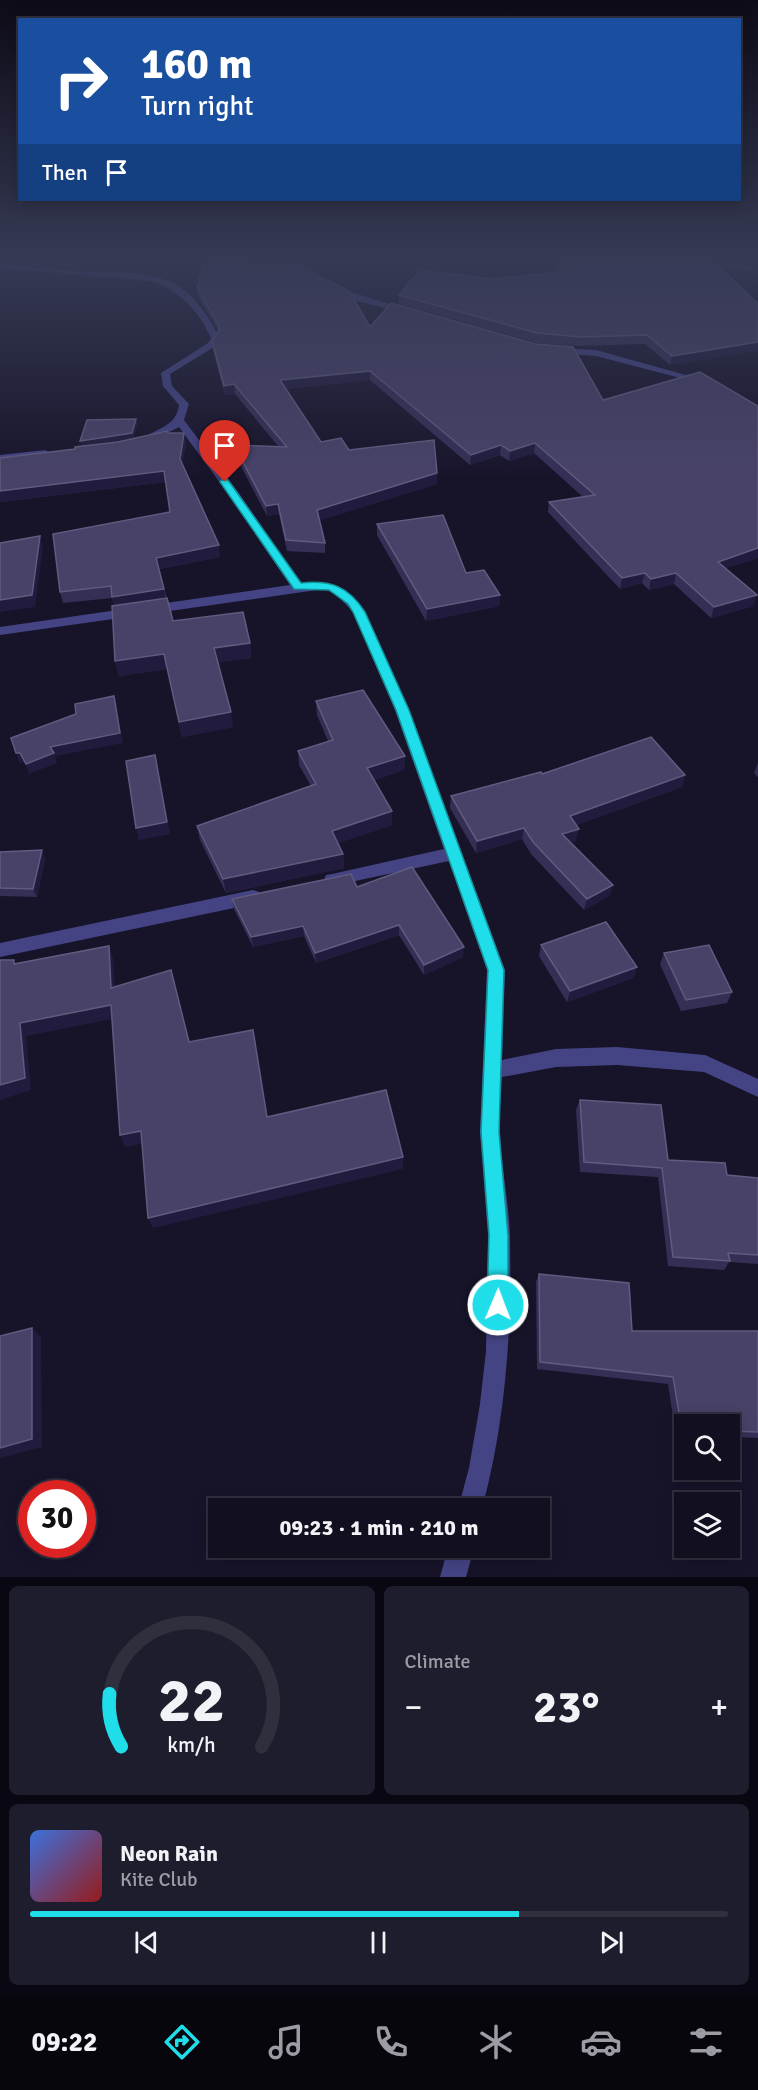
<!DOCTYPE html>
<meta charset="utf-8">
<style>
body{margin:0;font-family:Signika,sans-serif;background:#1e1d2d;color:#f1f3f6;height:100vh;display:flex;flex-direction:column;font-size:22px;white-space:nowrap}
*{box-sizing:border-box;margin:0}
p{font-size:20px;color:#9c9ca5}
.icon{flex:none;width:33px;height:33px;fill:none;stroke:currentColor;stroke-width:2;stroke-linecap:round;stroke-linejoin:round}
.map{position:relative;height:1577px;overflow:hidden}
.sheet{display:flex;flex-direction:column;gap:9px;padding:9px;background:#090812;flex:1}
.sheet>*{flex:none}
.guide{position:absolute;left:18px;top:18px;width:723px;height:183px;border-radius:0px;box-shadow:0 3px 15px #0003,0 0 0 2px #302f3e;background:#1a4fa0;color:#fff;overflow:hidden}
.buttons{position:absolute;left:674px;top:1414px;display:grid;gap:12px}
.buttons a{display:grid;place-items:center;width:66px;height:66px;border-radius:0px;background:#110f20;box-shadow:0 3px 15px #0003,0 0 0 2px #302f3e;font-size:30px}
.speed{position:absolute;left:18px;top:1480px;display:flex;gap:12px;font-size:30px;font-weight:700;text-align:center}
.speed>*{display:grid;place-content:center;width:78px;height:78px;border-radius:50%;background:#110f20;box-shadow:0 3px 15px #0003,0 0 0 2px #302f3e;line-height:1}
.speed .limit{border:9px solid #d22;background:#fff;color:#111}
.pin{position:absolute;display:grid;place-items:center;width:51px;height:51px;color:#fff;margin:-62px -26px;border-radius:50% 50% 50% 0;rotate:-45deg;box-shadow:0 0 6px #0007}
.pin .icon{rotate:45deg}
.me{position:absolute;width:66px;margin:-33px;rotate:1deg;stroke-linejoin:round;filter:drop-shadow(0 0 4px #0008)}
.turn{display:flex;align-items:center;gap:21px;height:126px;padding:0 24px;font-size:27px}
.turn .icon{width:78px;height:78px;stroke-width:2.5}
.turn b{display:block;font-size:42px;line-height:51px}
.then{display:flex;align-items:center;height:57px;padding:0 24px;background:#0003;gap:12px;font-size:22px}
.big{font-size:45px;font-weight:700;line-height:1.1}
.sheet .card{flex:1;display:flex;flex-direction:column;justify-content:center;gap:9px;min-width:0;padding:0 21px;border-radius:9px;background:#1e1d2d}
.sheet .dial{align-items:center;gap:0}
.dial svg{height:156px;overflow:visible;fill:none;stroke:#302f3e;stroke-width:7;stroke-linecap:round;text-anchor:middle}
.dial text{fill:#f1f3f6;stroke:none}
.song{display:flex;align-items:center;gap:18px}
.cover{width:72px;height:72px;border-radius:9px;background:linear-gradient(135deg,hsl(220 70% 55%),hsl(0 70% 35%))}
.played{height:6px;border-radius:3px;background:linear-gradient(90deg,#1fdee9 70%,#302f3e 70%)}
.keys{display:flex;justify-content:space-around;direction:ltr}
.heat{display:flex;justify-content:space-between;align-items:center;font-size:33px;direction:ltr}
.sheet .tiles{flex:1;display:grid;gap:9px;grid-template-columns:1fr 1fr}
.card:last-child{grid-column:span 2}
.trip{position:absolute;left:208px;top:1498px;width:342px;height:60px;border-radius:0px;background:#110f20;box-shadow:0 3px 15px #0003,0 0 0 2px #302f3e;font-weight:700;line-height:60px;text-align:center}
.dock{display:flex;height:96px;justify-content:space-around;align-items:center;background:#07060d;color:#9c9ca5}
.dock .icon{width:42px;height:42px}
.dock .current{color:#1fdee9}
.dock b{font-size:27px;color:#f1f3f6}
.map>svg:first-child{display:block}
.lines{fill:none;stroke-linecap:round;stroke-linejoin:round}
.street{fill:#444485;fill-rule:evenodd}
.wall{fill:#352f56;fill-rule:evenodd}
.shaded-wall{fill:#211c3d}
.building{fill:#484268;stroke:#605b7f;stroke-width:1.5}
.route{fill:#1fdee9;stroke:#149097;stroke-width:1.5}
</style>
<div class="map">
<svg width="758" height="1577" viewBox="0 0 758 1577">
<rect width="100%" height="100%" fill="#17142a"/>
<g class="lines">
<g class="street">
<polygon points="282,259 291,259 317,278 310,280"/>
<polygon points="672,259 692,259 755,268 751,270"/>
<path d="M 0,264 C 24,266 49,269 73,271 C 106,273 147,268 177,285 C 194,295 212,320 219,338 L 214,347 L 170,374 L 172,386 L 189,404 L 184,420 L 238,492 L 302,584 C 331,579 349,588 365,612 L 409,710 L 505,970 L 502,1060 L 556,1049 L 617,1047 L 705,1055 L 758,1079 L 758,1097 L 704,1072 L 617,1065 L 556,1067 L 502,1077 C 501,1095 499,1114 500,1132 C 501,1167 509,1202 510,1237 C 512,1329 506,1420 482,1509 L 458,1509 L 469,1468 L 480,1404 L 486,1351 L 488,1235 L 480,1132 L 487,970 L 449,861 L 332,886 L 326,885 L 324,880 L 326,875 L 332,874 L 444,849 L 395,710 L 353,612 L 337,595 L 324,589 L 0,635 L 0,627 L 290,585 L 229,495 L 179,427 L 152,441 L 143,439 C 158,427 176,427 179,405 L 163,386 L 161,373 L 208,343 L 211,338 C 200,312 178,289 151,281 L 0,268 Z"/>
<polygon points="334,287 413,311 409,314 357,301 331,291 331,287"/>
<polygon points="556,348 596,350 693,377 688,380 596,356 553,353 553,349"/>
<polygon points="45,450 50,453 49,455 0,461 0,455"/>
<polygon points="253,890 259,892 261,897 259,902 253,904 0,957 0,943"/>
<polygon points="448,1548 474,1548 466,1577 440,1577"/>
</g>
</g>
<g class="wall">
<polygon points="547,259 712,259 758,304 758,351 670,365 645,344 579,346 536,343 399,304 399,295 493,279 559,272"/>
<polygon points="747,259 758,259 758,263 752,263"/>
<polygon points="249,267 370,327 603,400 758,406 758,558 726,568 753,606 711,618 674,584 649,590 642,583 620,589 548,512 549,502 583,497 534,453 509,461 500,455 470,465 370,380 286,389 321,442 349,450 437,484 320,520 325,543 325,553 287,551 279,514 267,516 235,455 234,445 279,447 235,394 225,395 213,350 212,341 218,331 198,297 197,288"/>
<path d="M 136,419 L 137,425 L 133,438 L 168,433 L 186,443 L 182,464 L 220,557 L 159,569 L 173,621 L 250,643 L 251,658 L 218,662 L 233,727 L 182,737 L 167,669 L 119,676 L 115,661 L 114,605 L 112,598 L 63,603 L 60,592 L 170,512 L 166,482 L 0,502 L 0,458 L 75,449 ZM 129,439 L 118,442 L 94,445 Z"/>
<polygon points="377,524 500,595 499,606 426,621 377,535"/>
<polygon points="316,701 405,756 404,770 374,780 392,811 392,825 338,843 343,854 344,868 226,893 200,840 197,826 311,786 299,765 298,751 328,741 317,715"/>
<polygon points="758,763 758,777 754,773"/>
<polygon points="542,774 685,775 682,787 576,825 576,841 571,842 613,885 609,896 584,910 531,854 522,839 476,853 450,808 451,796"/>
<polygon points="0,852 45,858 37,897 0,896"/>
<polygon points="357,887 463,957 424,975 399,935 316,963 304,936 253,947 234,909 232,899"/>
<polygon points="541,945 637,967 633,978 567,1002 539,956"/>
<polygon points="664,953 732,992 727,1003 681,1011 660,964"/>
<polygon points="580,1100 668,1160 727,1175 758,1178 758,1264 729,1262 724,1270 668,1266 658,1177 580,1172 576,1110"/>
<polygon points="539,1274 632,1331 758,1331 758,1438 729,1437 729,1425 684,1425 684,1437 676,1437 668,1384 537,1369 536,1282"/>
</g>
<g class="shaded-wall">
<polygon points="758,342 758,351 670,365 672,356"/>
<polygon points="370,371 370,380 281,390 280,380"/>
<polygon points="234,384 235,394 225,395 224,386"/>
<polygon points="136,419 137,425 133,439 82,447 80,441"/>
<polygon points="184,433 186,443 181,470 180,459"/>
<polygon points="535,443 534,453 509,461 510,451"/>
<polygon points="501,445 500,455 470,465 471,455"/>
<polygon points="164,471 166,482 0,502 0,491"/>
<polygon points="437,473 437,484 318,521 317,510"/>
<polygon points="278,504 279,514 267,516 266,506"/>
<polygon points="40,536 43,547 35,607 0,612 0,600"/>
<polygon points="219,545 220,557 158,569 156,558"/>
<polygon points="758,548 758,558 715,572 718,562"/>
<polygon points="645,573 642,583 620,589 622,578"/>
<polygon points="676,573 674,584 649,590 651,579"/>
<polygon points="164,589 166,601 115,608 112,597"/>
<polygon points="500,595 499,606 426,621 427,609"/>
<polygon points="757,595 753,606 711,618 714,607"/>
<polygon points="250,643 251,658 216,663 214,648"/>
<polygon points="164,654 167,669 119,676 115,661"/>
<polygon points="114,696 123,743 55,756 57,763 29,774 26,764 50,747"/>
<polygon points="231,712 233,727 182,737 179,722"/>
<polygon points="16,753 20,753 24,762 20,763"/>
<polygon points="155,755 170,834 139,840 136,828"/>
<polygon points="405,756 404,770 367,782 367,768"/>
<polygon points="685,775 682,787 568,828 570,816"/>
<polygon points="392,811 392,825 333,845 332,831"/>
<polygon points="524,828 522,839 476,853 477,841"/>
<polygon points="579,829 576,841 560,846 562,834"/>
<polygon points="42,850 45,858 37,897 33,889"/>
<polygon points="343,854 344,868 226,893 223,879"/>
<polygon points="613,885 609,896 584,910 587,899"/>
<polygon points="399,925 399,935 316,963 315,953"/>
<polygon points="303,926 304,936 253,947 251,937"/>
<polygon points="109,946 113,959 116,1001 111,988"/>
<polygon points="464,947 463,957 424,975 424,965"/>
<polygon points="637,967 633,978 567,1002 570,991"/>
<polygon points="111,1005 116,1018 26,1036 31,1090 0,1100 0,1085 20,1023"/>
<polygon points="141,1131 146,1143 125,1147 120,1135"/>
<polygon points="403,1157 403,1169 153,1228 148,1218"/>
<polygon points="32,1328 41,1338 42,1447 0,1458 0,1448"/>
</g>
<g class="building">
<polygon points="205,259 244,259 249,267 301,267 349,291 370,327 391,303 535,344 573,347 603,400 700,372 758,406 758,548 718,562 757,595 714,607 676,573 651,579 645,573 622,578 549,502 595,495 535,443 510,451 501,445 471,455 370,371 280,380 321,442 341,438 349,450 434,440 437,473 317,510 325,543 286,540 278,504 266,506 234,445 287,447 234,384 224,386 212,341 220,328 197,288"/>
<polygon points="556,259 712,259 758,304 758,342 672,356 647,335 581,337 537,333 399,295 420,270 493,279 568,271"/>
<polygon points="136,419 132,433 80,441 87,420"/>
<polygon points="167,431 168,433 184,433 180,459 219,545 156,558 164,589 112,597 111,586 60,592 53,534 170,512 164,471 0,491 0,458 75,449 75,447 118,442"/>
<polygon points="443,515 466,573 484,570 500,595 427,609 377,524"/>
<polygon points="40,536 32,595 0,600 0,543"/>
<polygon points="167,598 173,621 243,612 250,643 214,648 231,712 179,722 164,654 115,661 112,606"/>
<polygon points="363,690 405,756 367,768 392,811 332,831 343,854 223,879 197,826 316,784 298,751 333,740 316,701"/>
<polygon points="114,696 120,733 50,747 54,753 26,764 20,753 16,753 11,738 76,714 75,704"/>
<polygon points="651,737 685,775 570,816 579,829 562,834 613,885 587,899 533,842 524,828 477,841 451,796 541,772 542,774"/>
<polygon points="155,755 167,822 136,828 126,761"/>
<polygon points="42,850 33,889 0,888 0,852"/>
<polygon points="412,867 464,947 424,965 399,925 315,953 303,926 251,937 232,899 351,874 357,887"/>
<polygon points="606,922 637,967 570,991 541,945"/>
<polygon points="709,945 732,992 686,1000 664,953"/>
<polygon points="109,946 111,988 171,970 189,1042 253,1030 267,1117 386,1090 403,1157 148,1218 141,1131 120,1135 111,1005 20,1023 25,1078 0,1085 0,960 14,960 14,964"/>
<polygon points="580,1100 661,1105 668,1160 725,1163 727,1175 758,1178 758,1255 728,1253 730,1261 673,1257 662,1168 584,1162"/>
<polygon points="539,1274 629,1283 632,1331 758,1331 758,1432 729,1431 729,1425 684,1425 684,1431 682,1431 673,1377 540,1362"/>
<polygon points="32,1328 32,1439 0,1448 0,1336"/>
</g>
<linearGradient id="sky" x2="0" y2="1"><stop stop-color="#0d0b17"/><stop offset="0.54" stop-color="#363a55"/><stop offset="1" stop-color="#363a55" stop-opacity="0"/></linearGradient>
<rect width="758" height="479" fill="url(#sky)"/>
<path class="route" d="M 221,480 L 228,480 L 301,583 C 331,580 348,586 365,612 L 409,710 L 504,970 L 499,1132 L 508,1235 L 508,1305 L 505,1312 L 498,1315 L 490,1312 L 487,1305 L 489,1235 L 481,1132 L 488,970 L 396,710 L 353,612 L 348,604 L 329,590 L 294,589 L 220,482 Z"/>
</svg>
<div class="buttons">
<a><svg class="icon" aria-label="search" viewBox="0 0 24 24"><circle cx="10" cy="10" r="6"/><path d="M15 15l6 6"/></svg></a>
<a><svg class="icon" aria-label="layers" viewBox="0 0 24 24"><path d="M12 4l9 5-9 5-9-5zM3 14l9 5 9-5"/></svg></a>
</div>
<div class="speed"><div class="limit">30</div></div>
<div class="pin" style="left:225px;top:482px;background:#d93025"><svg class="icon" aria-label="arrive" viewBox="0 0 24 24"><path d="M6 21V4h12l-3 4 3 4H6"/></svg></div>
<svg class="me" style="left:498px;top:1305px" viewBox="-20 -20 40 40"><circle r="17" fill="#1fdee9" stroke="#fff" stroke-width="3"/><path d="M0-11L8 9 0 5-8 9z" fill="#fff"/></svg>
<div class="trip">09:23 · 1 min · 210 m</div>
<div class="guide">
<div class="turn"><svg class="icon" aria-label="right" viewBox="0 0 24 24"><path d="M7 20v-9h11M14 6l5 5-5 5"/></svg><div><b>160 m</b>Turn right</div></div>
<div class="then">Then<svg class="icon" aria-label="arrive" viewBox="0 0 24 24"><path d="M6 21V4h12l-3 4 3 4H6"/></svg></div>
</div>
</div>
<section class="sheet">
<div class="tiles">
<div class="card dial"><svg viewBox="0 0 100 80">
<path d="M14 69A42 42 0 1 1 86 69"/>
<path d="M14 69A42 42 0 0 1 8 42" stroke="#1fdee9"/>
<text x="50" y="56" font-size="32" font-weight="700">22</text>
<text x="50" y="72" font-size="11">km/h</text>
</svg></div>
<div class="card"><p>Climate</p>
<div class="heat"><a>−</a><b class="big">23°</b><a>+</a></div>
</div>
<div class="card">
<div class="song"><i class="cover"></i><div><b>Neon Rain</b><p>Kite Club</p></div></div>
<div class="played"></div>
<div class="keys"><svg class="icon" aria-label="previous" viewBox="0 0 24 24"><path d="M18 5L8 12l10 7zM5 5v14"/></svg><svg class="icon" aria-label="pause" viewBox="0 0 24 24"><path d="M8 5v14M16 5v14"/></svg><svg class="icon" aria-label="next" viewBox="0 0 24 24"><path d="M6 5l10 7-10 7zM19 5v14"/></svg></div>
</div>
</div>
</section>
<nav class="dock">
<b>09:22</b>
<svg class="icon current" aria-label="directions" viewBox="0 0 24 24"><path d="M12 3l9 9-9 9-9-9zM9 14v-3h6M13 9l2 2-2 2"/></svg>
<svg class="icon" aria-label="music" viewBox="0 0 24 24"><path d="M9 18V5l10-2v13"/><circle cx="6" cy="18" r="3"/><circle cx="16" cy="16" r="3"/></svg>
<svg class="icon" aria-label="phone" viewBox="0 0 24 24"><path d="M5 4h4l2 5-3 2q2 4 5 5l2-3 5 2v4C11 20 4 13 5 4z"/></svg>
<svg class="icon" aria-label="climate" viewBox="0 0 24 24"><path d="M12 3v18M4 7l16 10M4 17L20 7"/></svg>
<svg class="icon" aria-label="car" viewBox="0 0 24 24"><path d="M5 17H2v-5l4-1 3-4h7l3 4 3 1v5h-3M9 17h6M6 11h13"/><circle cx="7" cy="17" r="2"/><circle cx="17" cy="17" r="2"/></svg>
<svg class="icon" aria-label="filters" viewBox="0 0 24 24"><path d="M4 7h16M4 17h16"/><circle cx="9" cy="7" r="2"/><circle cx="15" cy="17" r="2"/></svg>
</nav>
